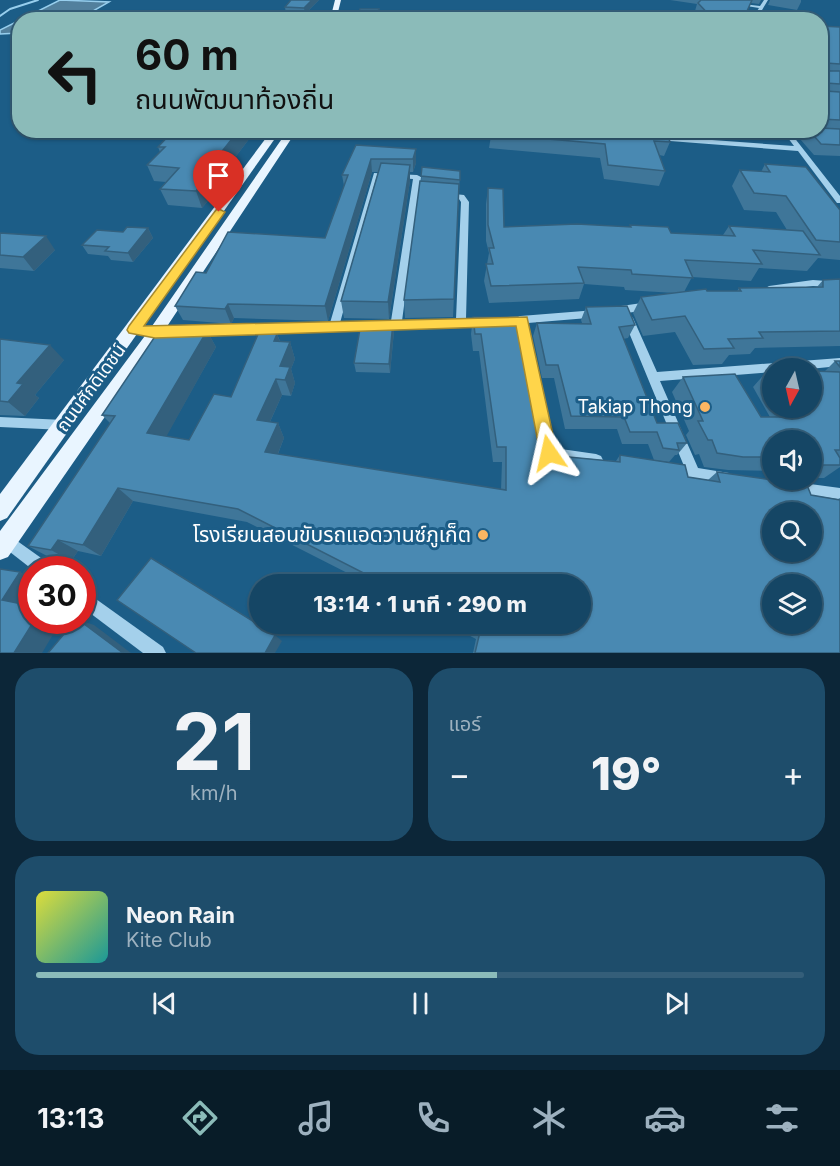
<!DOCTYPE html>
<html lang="th">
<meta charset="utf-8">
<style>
body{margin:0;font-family:Inter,"Noto Sans Thai",sans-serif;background:#1e4d6b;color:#f1f3f6;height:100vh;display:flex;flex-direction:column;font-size:22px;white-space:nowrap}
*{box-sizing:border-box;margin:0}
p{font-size:20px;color:#9db1bf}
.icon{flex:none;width:33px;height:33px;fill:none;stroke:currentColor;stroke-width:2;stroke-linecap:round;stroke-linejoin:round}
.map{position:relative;height:653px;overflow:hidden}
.side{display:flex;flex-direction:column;gap:15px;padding:15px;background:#0c2638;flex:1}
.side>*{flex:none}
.hud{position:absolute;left:12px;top:12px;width:816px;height:126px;border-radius:24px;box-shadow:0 2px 4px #0004,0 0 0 2px #345e79;background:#8bbbb9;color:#111;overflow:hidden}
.needle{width:39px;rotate:188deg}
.fabs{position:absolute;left:762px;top:358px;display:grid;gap:12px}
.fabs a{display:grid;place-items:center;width:60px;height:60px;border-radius:50%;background:#154665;box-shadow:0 2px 4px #0004,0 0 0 2px #345e79;font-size:30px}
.speed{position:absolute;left:18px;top:556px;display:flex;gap:12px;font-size:30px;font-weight:700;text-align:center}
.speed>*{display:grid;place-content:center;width:78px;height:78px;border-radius:50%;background:#154665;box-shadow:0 2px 4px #0004,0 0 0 2px #345e79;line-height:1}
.speed .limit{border:9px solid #d22;background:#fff;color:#111}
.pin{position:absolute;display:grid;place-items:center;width:51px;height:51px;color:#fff;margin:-62px -26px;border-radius:50% 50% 50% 0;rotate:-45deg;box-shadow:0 0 6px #0007}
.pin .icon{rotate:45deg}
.me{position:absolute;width:66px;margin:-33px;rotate:349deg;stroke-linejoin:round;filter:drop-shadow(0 0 4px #0008)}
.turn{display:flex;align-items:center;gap:21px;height:126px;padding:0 24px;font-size:27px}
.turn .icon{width:78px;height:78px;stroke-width:2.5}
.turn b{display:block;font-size:42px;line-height:51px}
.big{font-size:45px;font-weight:800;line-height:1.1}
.side .tile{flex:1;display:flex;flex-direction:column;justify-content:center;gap:9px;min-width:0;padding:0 21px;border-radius:24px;background:#1e4d6b}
.side .dial{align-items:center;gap:0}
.dial b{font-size:78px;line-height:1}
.song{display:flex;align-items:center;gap:18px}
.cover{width:72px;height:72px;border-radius:9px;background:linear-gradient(135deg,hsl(60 70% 55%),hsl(180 70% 35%))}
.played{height:6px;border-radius:3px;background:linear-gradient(90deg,#8bbbb9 60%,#345e79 60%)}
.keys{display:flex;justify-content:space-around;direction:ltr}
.heat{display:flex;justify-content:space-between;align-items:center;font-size:33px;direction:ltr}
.side .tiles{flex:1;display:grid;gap:15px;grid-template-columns:1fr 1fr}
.tile:last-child{grid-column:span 2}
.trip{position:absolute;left:249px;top:574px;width:342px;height:60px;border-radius:30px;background:#154665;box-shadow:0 2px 4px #0004,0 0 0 2px #345e79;font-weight:800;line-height:60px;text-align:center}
.dock{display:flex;height:96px;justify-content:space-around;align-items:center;background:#081c28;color:#9db1bf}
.dock .icon{width:42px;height:42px}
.dock .current{color:#8bbbb9}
.dock b{font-size:27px;color:#f1f3f6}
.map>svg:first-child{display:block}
.water{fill:#52809d;stroke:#97ceed;stroke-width:1.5}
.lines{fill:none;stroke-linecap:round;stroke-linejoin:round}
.stream{stroke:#97ceed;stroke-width:2}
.minor{fill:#a4d0eb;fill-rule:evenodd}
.major{fill:#e9f5ff;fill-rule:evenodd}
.wall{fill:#3f7699}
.shaded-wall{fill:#33607d}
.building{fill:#4989b2;stroke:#33607d;stroke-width:1.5;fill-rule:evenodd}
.route{fill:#ffd54a;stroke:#a68a30;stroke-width:1.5}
.poi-dot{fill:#fcb662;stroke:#1c5d87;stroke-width:2}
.labels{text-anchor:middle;stroke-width:6;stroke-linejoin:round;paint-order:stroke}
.street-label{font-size:18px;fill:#fff;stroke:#1c5d87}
.poi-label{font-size:18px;fill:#fff;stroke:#1c5d87;text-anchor:end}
.near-poi-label{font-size:21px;fill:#fff;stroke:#1c5d87;text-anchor:end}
</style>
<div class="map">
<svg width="840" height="653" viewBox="0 0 840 653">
<rect width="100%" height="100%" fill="#1c5d87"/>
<polygon class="water" points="60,0 109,2 79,19 20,20 19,33 0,34 0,30"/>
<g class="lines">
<polyline class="stream" points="0,16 10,9 38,0"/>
<g class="minor">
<polygon points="709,0 760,6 764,0 768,0 756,20 751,20 759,8"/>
<polygon points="782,130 840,134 840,138 793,136 840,196 840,203 837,203 798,151 657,140 654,138 657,136 794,146"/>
<path d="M 374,173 L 417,175 L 421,177 L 402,321 L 456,319 L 461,202 L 459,199 L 442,197 L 442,193 L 445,193 L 464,195 L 469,202 L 466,319 L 489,319 L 490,322 L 489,325 L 334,331 L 191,334 L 190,331 L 191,328 L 195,327 L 330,323 ZM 380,177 L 413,179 L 391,321 L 340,323 Z"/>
<polygon points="813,280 840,282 840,288 813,286 769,292 764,289 769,286"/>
<polygon points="649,302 653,303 654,306 653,309 614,315 609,311 614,307"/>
<polygon points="596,310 600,311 601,314 600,317 528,323 554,448 596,454 601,456 603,460 601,464 596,466 549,459 544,457 542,453 517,324 507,325 502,321 507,317"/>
<polygon points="628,314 633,318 657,372 840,358 840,366 809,369 772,369 772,372 660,381 698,468 729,473 731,478 729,483 724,484 674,477 669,475 667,471 669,467 674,465 684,466 623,318"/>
<polygon points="134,326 161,328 165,329 166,332 165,335 161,336 134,334 129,330"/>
<polygon points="0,417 64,420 68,421 70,425 68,429 64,430 0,427"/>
<polygon points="795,482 840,488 840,502 790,494 788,489 790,484"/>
<polygon points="6,533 51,565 54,570 33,570 1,545 1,535"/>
<polygon points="82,589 163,647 166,653 143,653 82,607"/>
</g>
<g class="major">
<polygon points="335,0 341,0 336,20 330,20"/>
<polygon points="272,130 281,130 7,518 0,521 0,494"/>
<polygon points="288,130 297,130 160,337 8,557 0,560 0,531 150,329"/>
</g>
</g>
<g class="wall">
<polygon points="319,0 305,14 286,14 285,7"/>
<polygon points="670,0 761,0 759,4 751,3 743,20 702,20 695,11 697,4"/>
<polygon points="770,0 801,0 801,2 797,10 768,5"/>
<polygon points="820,26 840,27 840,156 814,155 800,139 805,130 820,130"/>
<polygon points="174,130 256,130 214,185 216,191 202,208 168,205 160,189 166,182 154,181 147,165 160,152 158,147"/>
<polygon points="492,130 670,142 664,156 659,155 665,171 659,186 604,179 600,158 489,148"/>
<polygon points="690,130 711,130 708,137 692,135"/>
<polygon points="758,130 781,130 781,132"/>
<polygon points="356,145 416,149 416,163 413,172 410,172 410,181 389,319 344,318 341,301 378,172 372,172 328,321 234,318 231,324 183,320 175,306 206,273 325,238 344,186 342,175"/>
<polygon points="765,164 840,210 840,260 818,258 807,271 759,268 751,281 692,277 684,292 737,291 739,288 817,287 823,280 840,279 840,346 755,348 750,354 729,355 722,364 693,365 675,332 643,336 633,313 641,297 675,293 625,290 624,287 584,284 579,299 489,303 484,281 489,253 486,241 486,204 488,188 504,227 630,227 630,225 671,233 723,235 729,226 787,230 776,212 744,210 732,186 740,170 761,172"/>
<polygon points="422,167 460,171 453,317 405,318 404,300 421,182"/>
<polygon points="148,228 153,238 133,262 111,260 108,256 88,254 82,245 123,232"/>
<polygon points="0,233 55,250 34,271 0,268"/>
<polygon points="586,307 635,325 628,338 623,339 657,423 687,443 677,455 675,455 669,462 654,460 648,444 622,444 617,429 565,429 554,378 542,378 533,336 537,323 582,323 581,320"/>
<polygon points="473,317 548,455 616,461 620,455 688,477 708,480 717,472 811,495 838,499 840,498 840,653 473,653 476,639 447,624 580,624 580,585 371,585 247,522 133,501 101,556 78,551 71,561 49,557 28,546 110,423 102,415 207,331 216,347 166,436 189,440 231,397 277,334 280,341 290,342 295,359 291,369 295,383 291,396 282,395 270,422 278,423 284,438 278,454 501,490 502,462 493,462 479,351 473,351 471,334"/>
<polygon points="393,322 394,331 390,373 356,372 354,363"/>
<polygon points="0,339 64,360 35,395 39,398 25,416 0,415"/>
<polygon points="835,361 840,361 840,467 824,478 812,478 812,441 772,441 772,471 728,470 704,467 699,454 695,455 686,435 689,431 672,392 683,377 761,417 770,417 753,387 767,371 772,371 772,408 812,408 824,372"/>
</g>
<g class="shaded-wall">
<polygon points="312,0 319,0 305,14 304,8"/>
<polygon points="379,9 379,15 378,20 375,20"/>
<polygon points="239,130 256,130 214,185 216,191 202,208 196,191 204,174"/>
<polygon points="416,149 416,163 413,172 413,159"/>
<polygon points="371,159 372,172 328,321 325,306"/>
<polygon points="410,165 410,181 389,319 388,302"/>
<polygon points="148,228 153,238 133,262 128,253"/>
<polygon points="46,236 55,250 34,271 23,257"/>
<polygon points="228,304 234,318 231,324 225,309"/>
<polygon points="393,322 394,331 390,373 389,364"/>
<polygon points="207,331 216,347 160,448 147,433"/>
<polygon points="277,334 283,350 274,341"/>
<polygon points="290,342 295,359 291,369 295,383 291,396 280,366"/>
<polygon points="50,345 64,360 35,395 39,398 25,416 8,402 17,383"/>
<polygon points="276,379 282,395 264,435 257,420"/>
<polygon points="278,423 284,438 273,466 265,452"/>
<polygon points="118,488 133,501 101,556 83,545"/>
<polygon points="58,540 78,551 71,561 51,550"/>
<polygon points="20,572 32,578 32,599 25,609 2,600"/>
<polygon points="34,621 61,621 42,653 14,653"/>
<polygon points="80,621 82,621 94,625 131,653 123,653"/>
<polygon points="275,635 282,641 275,653 265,653"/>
</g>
<g class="building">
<polygon points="291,0 312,0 304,8 285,7"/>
<polygon points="701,0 752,0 743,20 714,20 698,3"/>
<polygon points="360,9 379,9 375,19 385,20 355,20"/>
<polygon points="577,18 605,20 578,20"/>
<polygon points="820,26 840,27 840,64 826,63 824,65 826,71 840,71 840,84 826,83 824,86 825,91 840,92 840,120 820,119"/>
<polygon points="820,128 840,129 840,145 821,144 809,130 820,130"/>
<polygon points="174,130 239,130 204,174 210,175 196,191 160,189 179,168 147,165 165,147 158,147"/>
<polygon points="492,130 666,130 670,142 654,141 665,171 608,165 605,144 491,134"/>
<polygon points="356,145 416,149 413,159 371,159 325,306 228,304 225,309 175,306 196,272 206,273 228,232 325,238 348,175 342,175"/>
<polygon points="381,163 410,165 388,302 341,301"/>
<polygon points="765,164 806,167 840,210 840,242 816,240 786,196 754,193 740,170 770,172"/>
<polygon points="422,167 460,171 460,180 421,176"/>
<polygon points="420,181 459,184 454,299 404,300"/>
<polygon points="488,188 503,189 504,227 577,224 631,227 630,225 668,227 671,233 735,236 729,226 803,231 820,255 753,250 762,264 685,260 693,278 632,274 631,270 578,267 584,283 491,286 486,264 493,264 489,248 494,248 488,225"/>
<polygon points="127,227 148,228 128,253 105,251 109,247 82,245 97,230 123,232"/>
<polygon points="0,233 46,236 23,257 0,255"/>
<polygon points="840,279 840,331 759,332 763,338 728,339 734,348 704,349 685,316 652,320 641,297 706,289 707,291 741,291 739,288 823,287 823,280"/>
<polygon points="627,306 635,325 619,327 657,423 678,423 687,443 677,443 679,450 663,448 657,432 630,432 624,417 571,416 558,365 546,365 537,323 591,324 586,307"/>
<path d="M 473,317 L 518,317 L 521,320 L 548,455 L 620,462 L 620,455 L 685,465 L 688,477 L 720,482 L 717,472 L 807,485 L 811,495 L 840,500 L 840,653 L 475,653 L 480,632 L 464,624 L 580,624 L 580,585 L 387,585 L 238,509 L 118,488 L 83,545 L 58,540 L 51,550 L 28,546 L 115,416 L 102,415 L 162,326 L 207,331 L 147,433 L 189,440 L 214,394 L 231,397 L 259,332 L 277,334 L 274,341 L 290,342 L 280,366 L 290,367 L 285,380 L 276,379 L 257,420 L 278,423 L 265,452 L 506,490 L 506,447 L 497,447 L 481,334 L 475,334 ZM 772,513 L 812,513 L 812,552 L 772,552 ZM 772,585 L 812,585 L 812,624 L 772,624 Z"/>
<polygon points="393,322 389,364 354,363 361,323"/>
<polygon points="0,339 50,345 17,383 23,384 8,402 0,401"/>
<polygon points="835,361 840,361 840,367"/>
<polygon points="767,371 772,371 772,381"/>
<polygon points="812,371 840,372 840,450 835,450 840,458 840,465 813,465 812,461 812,441 772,441 772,457 743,457 717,453 712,440 708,440 698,421 703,421 683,377 735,374 761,417 794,417 789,408 812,408"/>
<polygon points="151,558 275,635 265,653 196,653 117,600"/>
<polygon points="0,569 20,572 2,600 32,606 32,621 34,621 14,653 0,653"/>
<polygon points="75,621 80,621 123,653 48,653"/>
</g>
<polygon class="route" points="219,209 225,212 144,326 527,317 557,453 555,459 549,461 543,459 540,453 516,326 155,338 129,333 127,330 129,326 216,210"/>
<g class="poi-dot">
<circle cx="705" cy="407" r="6"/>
<circle cx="483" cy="535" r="6"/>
</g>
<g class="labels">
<g class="street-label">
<text transform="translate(91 388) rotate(-54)" y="6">ถนนศักดิเดชน์</text>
</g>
<g class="poi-label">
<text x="693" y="413">Takiap Thong</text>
</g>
<g class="near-poi-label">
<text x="471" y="542">โรงเรียนสอนขับรถแอดวานซ์ภูเก็ต</text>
</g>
</g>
</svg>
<div class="fabs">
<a><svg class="needle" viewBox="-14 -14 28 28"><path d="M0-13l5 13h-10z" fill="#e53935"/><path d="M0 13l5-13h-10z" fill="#9db1bf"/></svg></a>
<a><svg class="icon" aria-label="sound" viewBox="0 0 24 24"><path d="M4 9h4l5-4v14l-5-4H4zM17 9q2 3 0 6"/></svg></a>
<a><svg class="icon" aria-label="search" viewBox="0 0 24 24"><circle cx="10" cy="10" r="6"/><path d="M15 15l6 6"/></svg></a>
<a><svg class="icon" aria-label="layers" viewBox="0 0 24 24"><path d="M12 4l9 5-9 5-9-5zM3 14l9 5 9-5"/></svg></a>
</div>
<div class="speed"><div class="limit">30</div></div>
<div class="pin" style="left:219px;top:212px;background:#d93025"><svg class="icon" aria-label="arrive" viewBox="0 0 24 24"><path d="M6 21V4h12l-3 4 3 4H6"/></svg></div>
<svg class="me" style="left:549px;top:453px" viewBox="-20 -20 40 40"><path d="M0-17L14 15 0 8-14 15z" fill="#ffd54a" stroke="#fff" stroke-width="4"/></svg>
<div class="trip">13:14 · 1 นาที · 290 m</div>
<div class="hud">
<div class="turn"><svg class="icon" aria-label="left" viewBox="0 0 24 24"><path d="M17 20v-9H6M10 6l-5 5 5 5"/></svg><div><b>60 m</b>ถนนพัฒนาท้องถิ่น</div></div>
</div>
</div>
<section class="side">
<div class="tiles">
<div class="tile dial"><b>21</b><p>km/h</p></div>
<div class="tile"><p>แอร์</p>
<div class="heat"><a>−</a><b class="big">19°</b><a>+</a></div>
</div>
<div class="tile">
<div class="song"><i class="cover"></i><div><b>Neon Rain</b><p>Kite Club</p></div></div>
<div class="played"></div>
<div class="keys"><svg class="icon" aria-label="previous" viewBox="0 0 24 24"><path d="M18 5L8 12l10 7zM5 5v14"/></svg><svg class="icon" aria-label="pause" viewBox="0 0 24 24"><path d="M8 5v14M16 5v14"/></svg><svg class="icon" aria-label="next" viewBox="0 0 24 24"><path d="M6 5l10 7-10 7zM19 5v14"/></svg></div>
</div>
</div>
</section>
<nav class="dock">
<b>13:13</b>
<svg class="icon current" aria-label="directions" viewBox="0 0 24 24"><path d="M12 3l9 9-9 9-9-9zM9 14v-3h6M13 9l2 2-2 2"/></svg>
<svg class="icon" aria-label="music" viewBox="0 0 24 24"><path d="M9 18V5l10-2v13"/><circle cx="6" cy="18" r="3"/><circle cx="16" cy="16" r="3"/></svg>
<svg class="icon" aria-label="phone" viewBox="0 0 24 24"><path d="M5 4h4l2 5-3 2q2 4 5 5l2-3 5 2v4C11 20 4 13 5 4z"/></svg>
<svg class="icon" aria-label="climate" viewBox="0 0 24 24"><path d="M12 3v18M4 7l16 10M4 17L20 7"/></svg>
<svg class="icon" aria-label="car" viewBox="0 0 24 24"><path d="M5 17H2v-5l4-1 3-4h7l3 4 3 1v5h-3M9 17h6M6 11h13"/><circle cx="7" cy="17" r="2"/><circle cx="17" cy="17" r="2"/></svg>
<svg class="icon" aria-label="filters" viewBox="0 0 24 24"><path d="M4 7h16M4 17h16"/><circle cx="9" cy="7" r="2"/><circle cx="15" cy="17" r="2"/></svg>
</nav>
